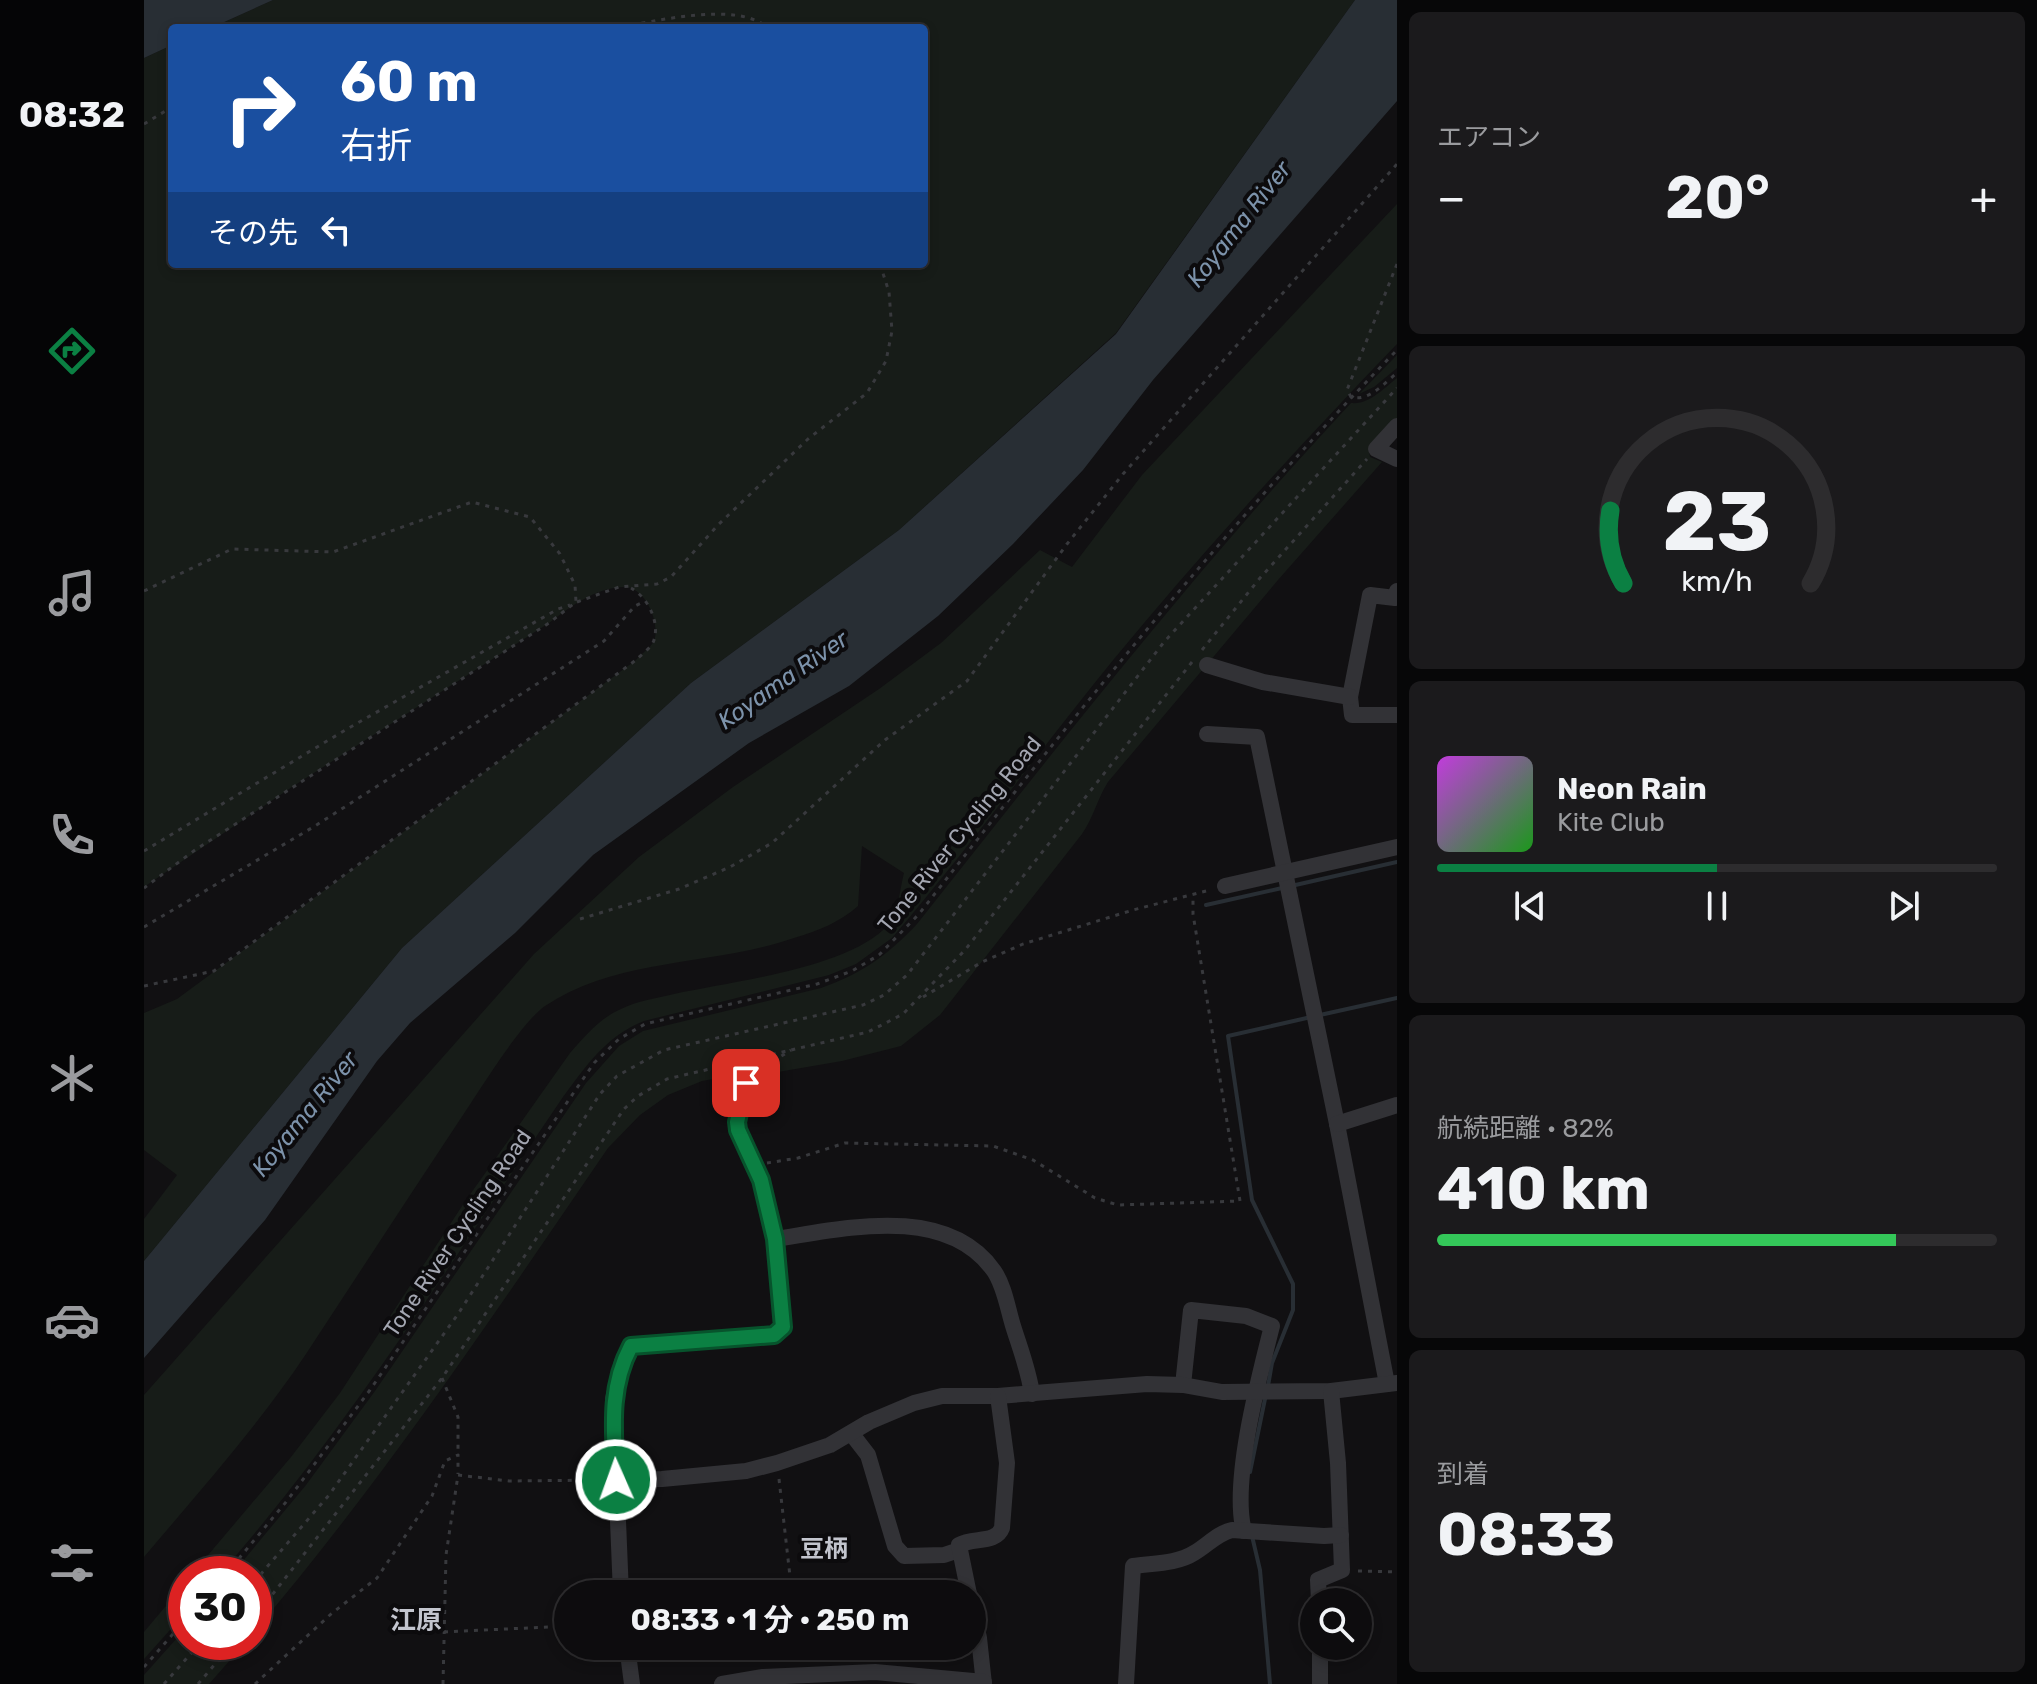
<!DOCTYPE html>
<html lang="ja">
<meta charset="utf-8">
<style>
body{margin:0;font-family:Rubik,"Noto Sans JP",sans-serif;background:#1b1a1c;color:#f1f3f6;height:100vh;display:flex;flex-direction:column;font-size:30px;white-space:nowrap}
*{box-sizing:border-box;margin:0}
p{font-size:26px;color:#9a9b9e}
.icon{flex:none;width:44px;height:44px;fill:none;stroke:currentColor;stroke-width:2;stroke-linecap:round;stroke-linejoin:round}
.map{position:relative;flex:1;overflow:hidden}
.details{display:flex;flex-direction:column;gap:12px;padding:12px;background:#070708;width:640px}
.details>*{flex:none}
.guide{position:absolute;left:24px;top:24px;width:760px;height:244px;border-radius:8px;box-shadow:0 4px 12px #0003,0 0 0 2px #2d2c2e;background:#1a4fa0;color:#fff;overflow:hidden}
.tools{position:absolute;left:1156px;top:1588px;display:grid;gap:16px}
.tools a{display:grid;place-items:center;width:72px;height:72px;border-radius:50%;background:#0d0c0e;box-shadow:0 4px 12px #0003,0 0 0 2px #2d2c2e;font-size:40px}
.speed{position:absolute;left:24px;top:1556px;display:flex;gap:16px;font-size:40px;font-weight:700;text-align:center}
.speed>*{display:grid;place-content:center;width:104px;height:104px;border-radius:50%;background:#0d0c0e;box-shadow:0 4px 12px #0003,0 0 0 2px #2d2c2e;line-height:1}
.speed .limit{border:12px solid #d22;background:#fff;color:#111}
.pin{position:absolute;display:grid;place-items:center;width:68px;height:68px;color:#fff;margin:-34px;border-radius:16px;box-shadow:0 4px 12px #0006}
.me{position:absolute;width:88px;margin:-44px;rotate:358deg;stroke-linejoin:round;filter:drop-shadow(0 0 6px #0008)}
.turn{display:flex;align-items:center;gap:28px;height:168px;padding:0 40px;font-size:36px}
.turn .icon{width:104px;height:104px;stroke-width:2.5}
.turn b{display:block;font-size:56px;line-height:68px}
.then{display:flex;align-items:center;height:76px;padding:0 40px;background:#0003;gap:16px;font-size:30px}
.big{font-size:60px;font-weight:700;line-height:1.1}
.details .widget{flex:1;display:flex;flex-direction:column;justify-content:center;gap:12px;min-width:0;padding:0 28px;border-radius:12px;background:#1b1a1c}
.details .dial{align-items:center;gap:0}
.dial svg{height:208px;overflow:visible;fill:none;stroke:#2d2c2e;stroke-width:7;stroke-linecap:round;text-anchor:middle}
.dial text{fill:#f1f3f6;stroke:none}
.song{display:flex;align-items:center;gap:24px}
.cover{width:96px;height:96px;border-radius:12px;background:linear-gradient(135deg,hsl(290 70% 55%),hsl(120 70% 35%))}
.played{height:8px;border-radius:4px;background:linear-gradient(90deg,#0b8043 50%,#2d2c2e 50%)}
.keys{display:flex;justify-content:space-around;direction:ltr}
.heat{display:flex;justify-content:space-between;align-items:center;font-size:44px;direction:ltr}
.charge{height:12px;border-radius:6px;background:linear-gradient(90deg,#34c759 82%,#2d2c2e 0)}
.trip{position:absolute;left:410px;top:1580px;width:432px;height:80px;border-radius:40px;background:#0d0c0e;box-shadow:0 4px 12px #0003,0 0 0 2px #2d2c2e;font-weight:700;line-height:80px;text-align:center}
main{display:flex;flex:1;min-height:0}
.tab-bar{display:flex;flex-direction:column;width:144px;justify-content:space-around;align-items:center;background:#050506;color:#9a9b9e}
.tab-bar .icon{width:56px;height:56px}
.tab-bar .selected{color:#0b8043}
.tab-bar b{font-size:36px;color:#f1f3f6}
.map>svg:first-child{display:block}
.green{fill:#171c18}
.water{fill:#282e34}
.lines{fill:none;stroke-linecap:round;stroke-linejoin:round}
.stream{stroke:#282e34;stroke-width:4}
.path{stroke:#38393d;stroke-width:3;stroke-dasharray:4 6;stroke-linecap:butt}
.minor{stroke:#323236;stroke-width:16}
.route-casing{stroke:#07532c;stroke-width:20}
.route{stroke:#0b8043;stroke-width:14}
.labels{text-anchor:middle;stroke-width:8;stroke-linejoin:round;paint-order:stroke}
.street-label{font-size:22px;fill:#a3a6b1;stroke:#0c0b0d}
.water-label{font-size:24px;font-style:italic;fill:#7c92aa;stroke:#0c0b0d}
.neighbourhood-label{font-size:24px;font-weight:bold;fill:#c3c5ce;stroke:#0c0b0d}
.quarter-label{font-size:26px;font-weight:bold;fill:#c3c5ce;stroke:#0c0b0d}
</style>
<main>
<nav class="tab-bar">
<b>08:32</b>
<svg class="icon selected" aria-label="directions" viewBox="0 0 24 24"><path d="M12 3l9 9-9 9-9-9zM9 14v-3h6M13 9l2 2-2 2"/></svg>
<svg class="icon" aria-label="music" viewBox="0 0 24 24"><path d="M9 18V5l10-2v13"/><circle cx="6" cy="18" r="3"/><circle cx="16" cy="16" r="3"/></svg>
<svg class="icon" aria-label="phone" viewBox="0 0 24 24"><path d="M5 4h4l2 5-3 2q2 4 5 5l2-3 5 2v4C11 20 4 13 5 4z"/></svg>
<svg class="icon" aria-label="climate" viewBox="0 0 24 24"><path d="M12 3v18M4 7l16 10M4 17L20 7"/></svg>
<svg class="icon" aria-label="car" viewBox="0 0 24 24"><path d="M5 17H2v-5l4-1 3-4h7l3 4 3 1v5h-3M9 17h6M6 11h13"/><circle cx="7" cy="17" r="2"/><circle cx="17" cy="17" r="2"/></svg>
<svg class="icon" aria-label="filters" viewBox="0 0 24 24"><path d="M4 7h16M4 17h16"/><circle cx="9" cy="7" r="2"/><circle cx="15" cy="17" r="2"/></svg>
</nav>
<div class="map">
<svg width="1253" height="1684" viewBox="0 0 1253 1684">
<rect width="100%" height="100%" fill="#111012"/>
<g class="green">
<path d="M 129,0 L 1211,0 L 972,333 L 755,530 L 547,683 L 258,948 L 0,1261 L 0,1219 L 33,1175 L 0,1150 L 0,1013 L 33,999 L 492,660 C 497,654 507,647 510,641 C 517,622 500,585 479,587 C 451,588 426,607 405,623 L 148,787 L 0,887 L 0,58 L 28,45 L 28,264 L 780,264 L 780,28 L 67,28 Z"/>
<path d="M 1253,204 L 1253,344 C 1155,446 1060,550 970,659 C 895,751 825,848 748,938 L 712,964 L 685,975 L 500,1021 C 462,1036 442,1066 419,1097 C 309,1259 205,1427 76,1574 L 48,1574 L 147,1457 L 196,1393 L 320,1203 L 426,1053 C 441,1036 456,1018 477,1009 C 493,1001 513,998 530,994 C 586,982 706,968 744,925 C 754,914 756,888 760,873 L 718,846 L 714,906 C 696,922 674,931 650,938 C 569,966 475,957 401,1006 C 377,1023 339,1085 321,1112 C 268,1192 215,1273 162,1354 C 114,1426 55,1492 0,1557 L 0,1395 L 390,954 L 495,857 L 589,787 L 735,689 L 797,643 L 896,550 L 928,567 L 998,475 Z"/>
<polygon points="1253,355 1253,368 1230,387 1215,394"/>
<path d="M 1253,378 L 1253,418 L 1225,451 L 1226,457 L 1238,462 L 1134,580 L 964,782 C 953,799 950,817 938,834 L 796,1015 L 757,1046 L 698,1061 L 610,1076 L 598,1074 L 558,1081 L 524,1095 L 496,1115 L 464,1148 C 351,1313 240,1479 110,1632 L 110,1574 L 88,1574 L 162,1485 L 231,1391 L 442,1083 L 475,1046 L 499,1031 L 677,988 C 717,974 744,955 773,924 C 913,747 1052,569 1207,403 C 1225,405 1240,388 1253,378 Z"/>
<polygon points="42,1582 42,1612 0,1659 0,1632"/>
<polygon points="42,1628 42,1642 102,1642 65,1684 0,1684 0,1675"/>
</g>
<g class="water">
<polygon points="0,0 129,0 67,28 28,28 28,45 0,58"/>
<polygon points="1211,0 1253,0 1253,101 1009,380 939,470 869,544 794,616 705,686 605,743 449,855 371,933 266,1023 233,1061 121,1220 0,1358 0,1261 258,948 547,683 755,530 972,334"/>
</g>
<g class="lines">
<g class="stream">
<polyline points="1147,886 1253,862"/>
<polyline points="1062,905 1138,888"/>
<polyline points="1176,1015 1253,998"/>
<polyline points="1124,1386 1128,1363 1149,1310 1149,1284 1108,1200 1084,1036 1167,1017"/>
<polyline points="1106,1472 1122,1394"/>
<polyline points="1108,1536 1116,1570 1126,1684"/>
</g>
<g class="path">
<path d="M 468,28 C 512,22 593,0 624,28"/>
<polyline points="0,124 28,107"/>
<path d="M 1253,264 L 1203,390 L 1207,397 C 1225,402 1240,383 1253,373"/>
<polyline points="0,591 88,549 189,552 328,502 386,517 416,554 431,585 432,602 405,623 51,850 0,888"/>
<polyline points="433,602 475,587 513,584 527,577 575,524 664,439 723,393 742,361 748,331 745,292 736,264"/>
<polyline points="1058,650 1116,578 1223,459"/>
<polyline points="0,851 203,729 414,609 426,605"/>
<polyline points="436,919 535,889 586,867 628,843 741,740 823,681 923,544 979,474 1253,164"/>
<polyline points="0,927 171,826 460,641 491,606 501,601"/>
<path d="M 0,986 L 70,971 L 492,660 C 498,654 508,647 510,640 C 516,621 503,597 487,588"/>
<polyline points="779,997 838,962 879,944 989,910 1066,890"/>
<polyline points="612,1072 647,1050"/>
<polyline points="623,1163 654,1158 701,1143 849,1146 889,1160 951,1198 974,1205 1096,1201 1049,914 1049,895"/>
<polyline points="298,1378 314,1417 314,1455"/>
<polyline points="635,1479 648,1594"/>
<polyline points="1214,1571 1253,1572"/>
<path d="M 82,1574 L 142,1502 L 226,1390 L 450,1063 L 475,1039 L 501,1024 L 673,984 L 708,971 L 735,955 L 775,914 C 927,719 1081,527 1253,350"/>
<polyline points="110,1582 185,1495 314,1314 456,1094 473,1076 520,1050 719,1005 740,995 763,975 1020,642 1253,388"/>
<polyline points="110,1618 298,1378 480,1109 494,1096 523,1079 724,1032 759,1014 821,950 1048,662"/>
<polyline points="300,1632 424,1626"/>
<polyline points="660,1646 662,1662"/>
<polyline points="0,1667 42,1619"/>
<polyline points="20,1684 57,1642"/>
<polyline points="54,1684 90,1642"/>
<polyline points="111,1684 187,1614 233,1578 288,1496 301,1461 314,1455 314,1474"/>
<polyline points="299,1684 302,1555 314,1475 365,1481 460,1480"/>
</g>
<g class="minor">
<polyline points="1253,426 1232,449 1253,459"/>
<polyline points="1253,591 1251,598 1226,595 1206,697 1208,715 1253,715"/>
<polyline points="1063,665 1119,682 1206,697"/>
<polyline points="1063,734 1113,737 1193,1124 1243,1384"/>
<polyline points="1081,886 1253,847"/>
<polyline points="1193,1124 1253,1105"/>
<path d="M 631,1239 C 699,1229 802,1203 850,1271 C 861,1287 864,1311 870,1329 C 877,1351 885,1372 888,1394"/>
<path d="M 1039,1385 L 1047,1310 L 1102,1316 L 1128,1326 C 1115,1377 1087,1483 1100,1531"/>
<polyline points="707,1433 724,1455 751,1546 760,1556 800,1555 815,1550"/>
<polyline points="472,1480 518,1479 602,1471 633,1463 686,1445 725,1422 770,1403 798,1396 854,1396 1003,1384 1039,1385 1078,1392 1187,1391 1253,1383"/>
<polyline points="477,1594 469,1399 478,1362 487,1346 630,1335 639,1327 631,1239 617,1180 594,1130 593,1122 602,1083"/>
<path d="M 825,1594 L 815,1545 C 829,1537 852,1544 858,1528 L 863,1463 L 854,1396"/>
<polyline points="1175,1602 1174,1580 1198,1570 1194,1463 1187,1391"/>
<polyline points="828,1606 835,1638 840,1684"/>
<polyline points="483,1646 488,1684"/>
<polyline points="1176,1646 1176,1684"/>
<polyline points="578,1684 619,1677 731,1672 840,1682"/>
<path d="M 982,1684 L 989,1566 C 1008,1563 1033,1564 1050,1553 C 1064,1545 1072,1534 1088,1530 L 1180,1536 L 1197,1535"/>
</g>
</g>
<g class="lines">
<defs>
<path id="route" d="M 472,1480 C 470,1433 464,1389 487,1346 L 630,1335 L 639,1327 L 631,1239 L 617,1180 L 594,1130 L 593,1122 L 602,1083"/>
</defs>
<use href="#route" class="route-casing"/>
<use href="#route" class="route"/>
</g>
<g class="labels">
<g class="street-label">
<text transform="translate(815 834) rotate(-51)" y="8">Tone River Cycling Road</text>
<text transform="translate(313 1233) rotate(-56)" y="8">Tone River Cycling Road</text>
</g>
<g class="water-label">
<text transform="translate(1095 224) rotate(-52)" y="8">Koyama River</text>
<text transform="translate(639 680) rotate(-35)" y="8">Koyama River</text>
<text transform="translate(161 1114) rotate(-51)" y="8">Koyama River</text>
</g>
<g class="neighbourhood-label">
<text x="680" y="1557">豆柄</text>
</g>
<g class="quarter-label">
<text x="272" y="1629">江原</text>
</g>
</g>
</svg>
<div class="tools">
<a><svg class="icon" aria-label="search" viewBox="0 0 24 24"><circle cx="10" cy="10" r="6"/><path d="M15 15l6 6"/></svg></a>
</div>
<div class="speed"><div class="limit">30</div></div>
<div class="pin" style="left:602px;top:1083px;background:#d93025"><svg class="icon" aria-label="arrive" viewBox="0 0 24 24"><path d="M6 21V4h12l-3 4 3 4H6"/></svg></div>
<svg class="me" style="left:472px;top:1480px" viewBox="-20 -20 40 40"><circle r="17" fill="#0b8043" stroke="#fff" stroke-width="3"/><path d="M0-11L8 9 0 5-8 9z" fill="#fff"/></svg>
<div class="trip">08:33 · 1 分 · 250 m</div>
<div class="guide">
<div class="turn"><svg class="icon" aria-label="right" viewBox="0 0 24 24"><path d="M7 20v-9h11M14 6l5 5-5 5"/></svg><div><b>60 m</b>右折</div></div>
<div class="then">その先<svg class="icon" aria-label="left" viewBox="0 0 24 24"><path d="M17 20v-9H6M10 6l-5 5 5 5"/></svg></div>
</div>
</div>
<section class="details">
<div class="widget"><p>エアコン</p>
<div class="heat"><a>−</a><b class="big">20°</b><a>+</a></div>
</div>
<div class="widget dial"><svg viewBox="0 0 100 80">
<path d="M14 69A42 42 0 1 1 86 69"/>
<path d="M14 69A42 42 0 0 1 9 41" stroke="#0b8043"/>
<text x="50" y="56" font-size="32" font-weight="700">23</text>
<text x="50" y="72" font-size="11">km/h</text>
</svg></div>
<div class="widget">
<div class="song"><i class="cover"></i><div><b>Neon Rain</b><p>Kite Club</p></div></div>
<div class="played"></div>
<div class="keys"><svg class="icon" aria-label="previous" viewBox="0 0 24 24"><path d="M18 5L8 12l10 7zM5 5v14"/></svg><svg class="icon" aria-label="pause" viewBox="0 0 24 24"><path d="M8 5v14M16 5v14"/></svg><svg class="icon" aria-label="next" viewBox="0 0 24 24"><path d="M6 5l10 7-10 7zM19 5v14"/></svg></div>
</div>
<div class="widget"><p>航続距離 · 82%</p><b class="big">410 km</b><div class="charge"></div></div>
<div class="widget"><p>到着</p><b class="big">08:33</b></div>
</section>
</main>
